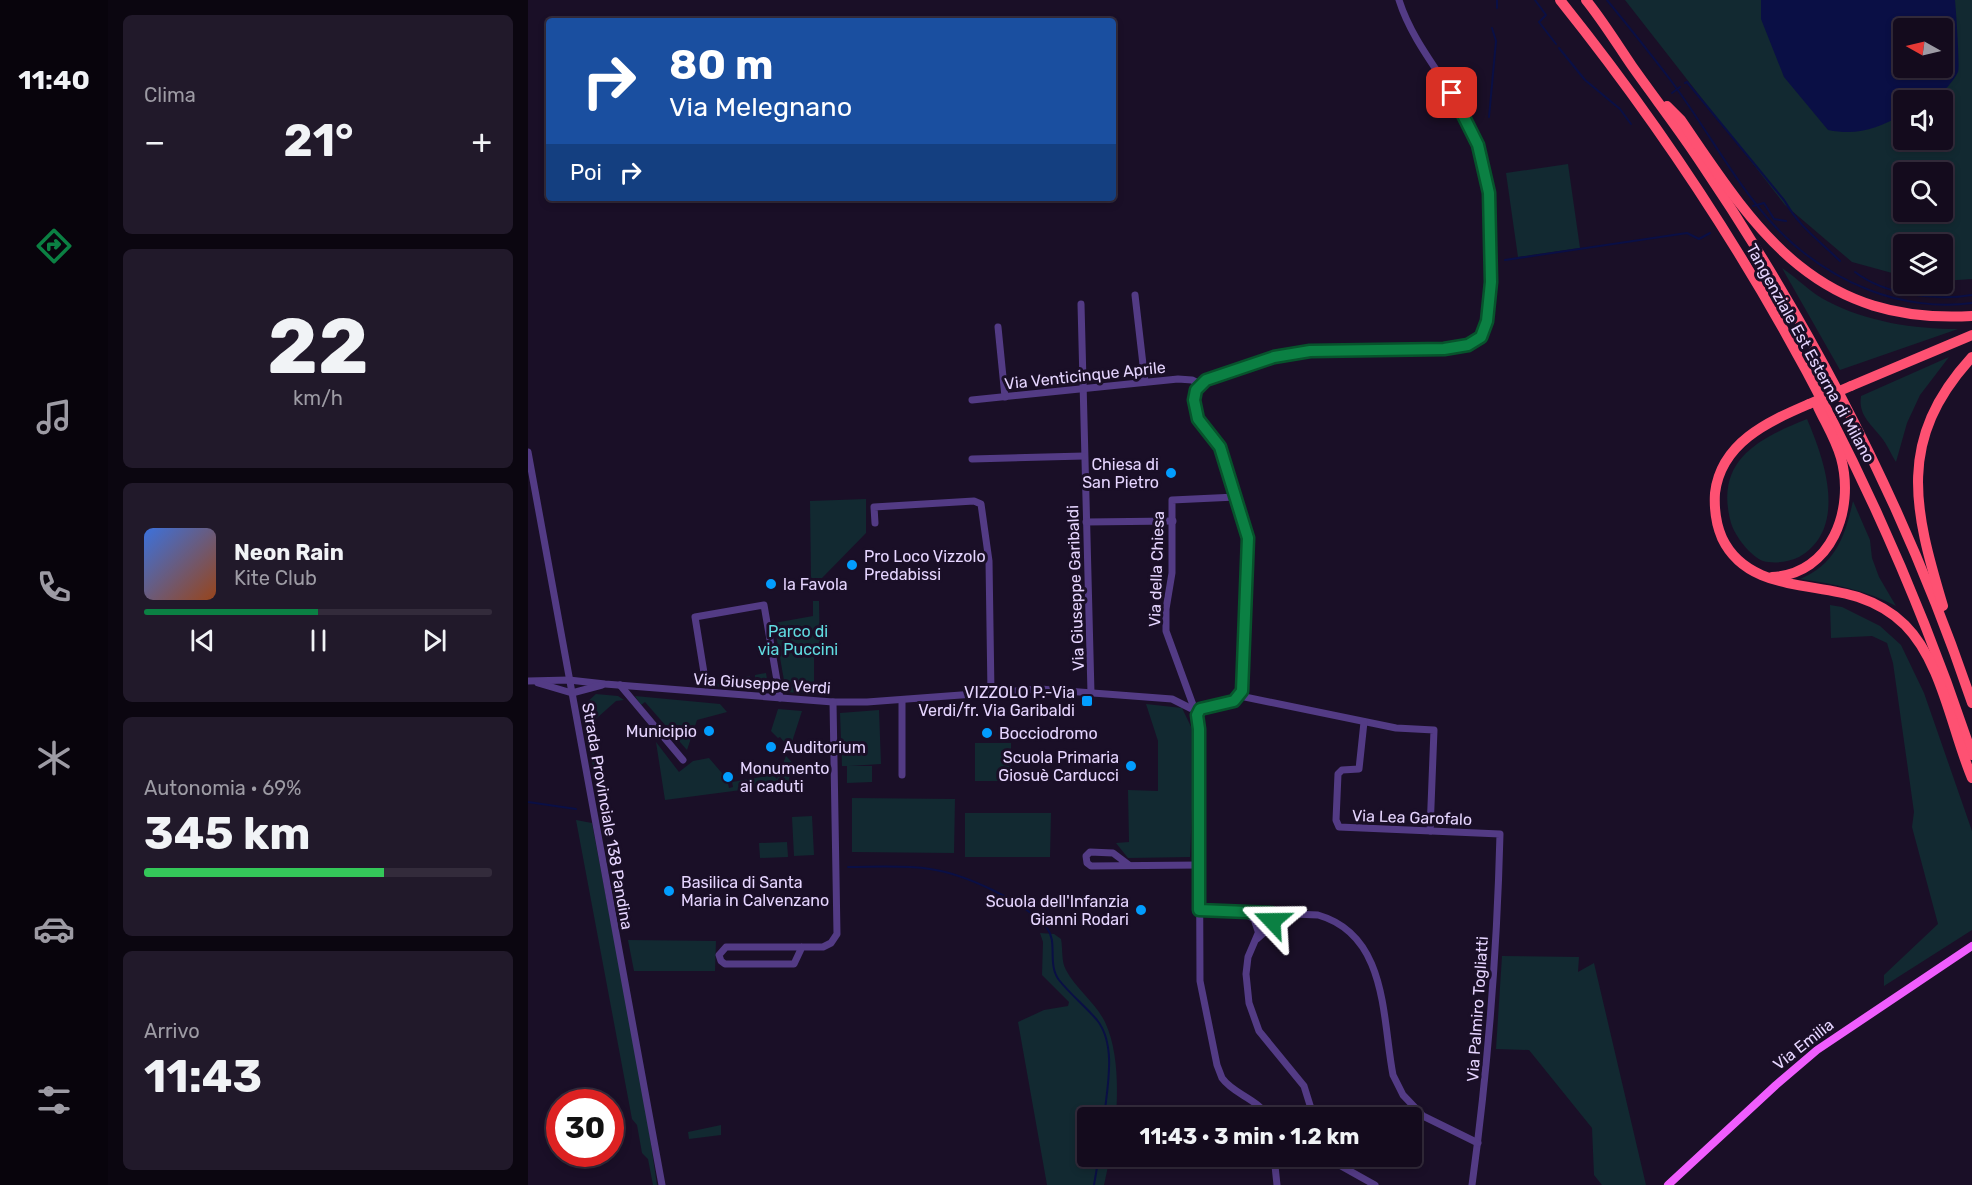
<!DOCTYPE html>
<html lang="it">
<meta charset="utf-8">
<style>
body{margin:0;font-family:Rubik,sans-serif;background:#21192a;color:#f1f3f6;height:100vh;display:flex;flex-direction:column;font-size:22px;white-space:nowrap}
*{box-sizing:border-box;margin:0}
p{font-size:20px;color:#9d9ba4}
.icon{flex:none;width:33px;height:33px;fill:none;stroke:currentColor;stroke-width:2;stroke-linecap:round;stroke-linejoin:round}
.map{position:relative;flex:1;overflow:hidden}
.sheet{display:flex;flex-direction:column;gap:15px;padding:15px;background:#0b0610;width:420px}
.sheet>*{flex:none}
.hud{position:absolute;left:18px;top:18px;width:570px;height:183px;border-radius:6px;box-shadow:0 3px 9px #0003,0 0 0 2px #332b3b;background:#1a4fa0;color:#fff;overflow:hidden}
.needle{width:39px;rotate:278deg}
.buttons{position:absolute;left:1365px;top:18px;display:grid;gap:12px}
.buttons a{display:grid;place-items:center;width:60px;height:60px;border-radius:6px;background:#140b1d;box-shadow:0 3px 9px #0003,0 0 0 2px #332b3b;font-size:30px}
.speed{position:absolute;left:18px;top:1089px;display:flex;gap:12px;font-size:30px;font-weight:700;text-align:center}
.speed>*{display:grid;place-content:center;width:78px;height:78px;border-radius:50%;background:#140b1d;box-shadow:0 3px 9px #0003,0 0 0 2px #332b3b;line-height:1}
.speed .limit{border:9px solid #d22;background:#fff;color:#111}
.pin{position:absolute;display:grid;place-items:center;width:51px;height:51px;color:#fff;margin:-26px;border-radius:12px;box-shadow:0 3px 9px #0006}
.me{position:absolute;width:66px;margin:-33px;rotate:293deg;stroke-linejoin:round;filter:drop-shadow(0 0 4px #0008)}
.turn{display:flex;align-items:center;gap:21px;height:126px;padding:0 24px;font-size:27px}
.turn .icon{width:78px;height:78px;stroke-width:2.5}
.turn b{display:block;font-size:42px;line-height:51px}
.then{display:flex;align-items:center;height:57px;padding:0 24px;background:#0003;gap:12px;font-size:22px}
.big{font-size:45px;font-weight:700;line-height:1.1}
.sheet .widget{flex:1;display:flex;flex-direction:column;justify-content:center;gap:9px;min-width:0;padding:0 21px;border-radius:9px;background:#21192a}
.sheet .dial{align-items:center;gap:0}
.dial b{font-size:78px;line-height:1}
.song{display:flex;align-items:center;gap:18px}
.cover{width:72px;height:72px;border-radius:9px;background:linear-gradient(135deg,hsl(220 70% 55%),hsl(20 70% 35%))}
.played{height:6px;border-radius:3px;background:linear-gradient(90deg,#0b8043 50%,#332b3b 50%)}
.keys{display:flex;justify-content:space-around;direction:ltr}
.heat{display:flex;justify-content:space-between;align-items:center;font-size:33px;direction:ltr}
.charge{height:9px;border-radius:4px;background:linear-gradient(90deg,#34c759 69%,#332b3b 0)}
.trip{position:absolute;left:549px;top:1107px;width:345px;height:60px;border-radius:6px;background:#140b1d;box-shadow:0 3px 9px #0003,0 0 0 2px #332b3b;font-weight:700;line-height:60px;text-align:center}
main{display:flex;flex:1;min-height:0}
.dock{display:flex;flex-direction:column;width:108px;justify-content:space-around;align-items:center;background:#08040c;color:#9d9ba4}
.dock .icon{width:42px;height:42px}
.dock .current{color:#0b8043}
.dock b{font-size:27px;color:#f1f3f6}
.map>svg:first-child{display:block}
.green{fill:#122931;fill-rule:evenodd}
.water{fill:#0a0f45;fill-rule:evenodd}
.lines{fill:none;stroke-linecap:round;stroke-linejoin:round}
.stream{stroke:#0a0f45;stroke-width:2}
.minor{stroke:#533b85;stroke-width:7}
.major{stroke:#f05dfe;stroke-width:8}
.highway{stroke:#fe5172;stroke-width:10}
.highway-bridge{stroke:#fe5172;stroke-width:10}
.route-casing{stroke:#07532c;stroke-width:15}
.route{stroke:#0b8043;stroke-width:10}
.poi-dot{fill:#029dfe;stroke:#1a0f27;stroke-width:2}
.labels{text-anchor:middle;stroke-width:6;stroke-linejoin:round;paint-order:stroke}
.street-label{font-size:16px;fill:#e6d5ff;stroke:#1a0f27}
.poi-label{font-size:16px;fill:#e6d5ff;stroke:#1a0f27;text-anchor:start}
.park-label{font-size:16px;fill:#60dbe0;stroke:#1a0f27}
</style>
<main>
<nav class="dock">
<b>11:40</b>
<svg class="icon current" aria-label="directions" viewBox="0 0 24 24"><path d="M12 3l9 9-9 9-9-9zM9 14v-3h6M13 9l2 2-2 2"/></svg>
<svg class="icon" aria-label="music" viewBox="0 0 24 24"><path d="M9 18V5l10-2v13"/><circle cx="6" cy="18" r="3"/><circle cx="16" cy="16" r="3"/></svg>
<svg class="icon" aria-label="phone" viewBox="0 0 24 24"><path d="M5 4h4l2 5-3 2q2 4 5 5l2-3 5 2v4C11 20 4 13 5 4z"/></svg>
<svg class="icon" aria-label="climate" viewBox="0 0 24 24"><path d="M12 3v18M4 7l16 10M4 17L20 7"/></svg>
<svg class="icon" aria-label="car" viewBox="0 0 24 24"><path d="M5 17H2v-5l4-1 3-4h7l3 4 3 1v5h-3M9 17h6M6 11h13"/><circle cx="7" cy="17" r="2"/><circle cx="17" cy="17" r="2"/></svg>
<svg class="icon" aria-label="filters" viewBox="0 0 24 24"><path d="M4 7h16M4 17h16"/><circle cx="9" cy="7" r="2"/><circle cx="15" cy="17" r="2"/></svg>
</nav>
<section class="sheet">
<div class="widget"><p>Clima</p>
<div class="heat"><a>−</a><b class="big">21°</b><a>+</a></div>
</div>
<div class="widget dial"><b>22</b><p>km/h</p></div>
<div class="widget">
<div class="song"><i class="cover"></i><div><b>Neon Rain</b><p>Kite Club</p></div></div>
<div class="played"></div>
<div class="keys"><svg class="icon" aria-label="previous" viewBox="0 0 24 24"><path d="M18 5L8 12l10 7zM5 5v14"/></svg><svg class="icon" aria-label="pause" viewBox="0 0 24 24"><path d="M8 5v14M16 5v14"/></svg><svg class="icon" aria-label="next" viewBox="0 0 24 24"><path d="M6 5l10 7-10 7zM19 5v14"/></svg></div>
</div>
<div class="widget"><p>Autonomia · 69%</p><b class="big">345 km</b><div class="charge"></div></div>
<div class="widget"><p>Arrivo</p><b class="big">11:43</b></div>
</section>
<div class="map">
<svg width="1444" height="1185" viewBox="0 0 1444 1185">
<rect width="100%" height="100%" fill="#1a0f27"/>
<g class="green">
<path d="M 1097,0 L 1444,0 L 1444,279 L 1415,281 L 1414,244 L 1376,244 L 1375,276 L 1324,262 L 1257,205 ZM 1376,28 L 1414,28 L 1414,68 L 1376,68 ZM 1376,100 L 1414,100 L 1414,140 L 1376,140 ZM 1376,172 L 1414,172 L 1414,212 L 1376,212 Z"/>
<polygon points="1040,164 1052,248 990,257 978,173"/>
<path d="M 1254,268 C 1269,278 1283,293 1299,301 C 1339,322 1386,329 1430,329 L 1312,370 Z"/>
<path d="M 1421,357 L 1392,395 L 1379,423 L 1368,462 C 1363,454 1359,444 1353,437 C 1343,424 1330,415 1333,396 Z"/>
<path d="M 1279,419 C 1296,459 1321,528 1271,557 C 1261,562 1246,564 1235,561 C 1222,556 1207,536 1203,523 C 1186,461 1229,439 1279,419 Z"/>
<polygon points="338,499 338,533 294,578 283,578 282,501"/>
<path d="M 1325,501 L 1342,540 L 1344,558 L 1351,577 L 1368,606 C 1338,590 1306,584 1272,579 C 1308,564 1317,536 1325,501 Z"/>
<polygon points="285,601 291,601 292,655 286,656 286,694 258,692 246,623 285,616"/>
<polygon points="1302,605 1314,607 1352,626 1373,645 1396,693 1444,831 1444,930 1356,986 1356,975 1410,924 1384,827 1386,812 1365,663 1359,643 1344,636 1303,638"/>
<polygon points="238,673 241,691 185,686 187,683 222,676 222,679 227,679 227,675"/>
<polygon points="68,694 90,696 96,700 88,701 61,725 76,808 72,806 55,710 57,704"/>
<polygon points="107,696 192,704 199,712 169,720 159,750 117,702 113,705"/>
<polygon points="618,704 654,708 667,735 662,857 600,858 588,843 601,842 600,790 630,791 630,741"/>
<polygon points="250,709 274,711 263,745 258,744 252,737 250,738 243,731"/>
<polygon points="351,710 353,764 321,766 344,766 344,782 319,783 319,766 314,766 312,713"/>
<polygon points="128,742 151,772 165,761 181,758 199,779 201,788 205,787 204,782 245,775 249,779 258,756 273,772 262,774 260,784 137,800"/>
<rect x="447" y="743" width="36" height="38"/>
<polygon points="324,798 427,799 426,853 324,852"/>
<polygon points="437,813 523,813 522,857 437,857"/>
<polygon points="284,816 286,855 266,856 264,817"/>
<polygon points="48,820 64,823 116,1097 129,1185 125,1185 120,1159 114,1153 109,1125 104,1119"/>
<polygon points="259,842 260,857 232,858 231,843"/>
<path d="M 512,933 L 526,934 L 533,939 C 535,949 533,961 538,970 C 548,989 567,1002 577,1022 C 590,1050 590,1087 588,1117 L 560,1118 L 560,1156 L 582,1157 L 576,1185 L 519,1185 L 490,1022 L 516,1010 L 540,1006 L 541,1002 L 514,975 L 515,942 Z"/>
<polygon points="100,940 188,941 187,971 106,971"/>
<polygon points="974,956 1051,957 1050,972 1066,963 1118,1185 1074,1185 1066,1175 1064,1128 1001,1050 968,1049"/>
<polygon points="193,1125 193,1135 161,1139 160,1132"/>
</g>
<path class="water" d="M 1233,0 L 1427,0 C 1428,10 1432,68 1430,72 C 1425,82 1416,91 1408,98 L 1376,100 L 1375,115 C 1349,128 1331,136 1300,130 L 1256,77 L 1233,19 ZM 1376,28 L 1414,28 L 1414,68 L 1376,68 Z"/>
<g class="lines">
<g class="stream">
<polyline points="1007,0 1018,15 1011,22 1028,44"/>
<path d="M 1079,0 C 1101,27 1123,54 1144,82 C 1206,166 1236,249 1341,290 C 1372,302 1410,308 1444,303"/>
<polyline points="969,8 969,0"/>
<polyline points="1031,48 1057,80 1092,109 1103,124"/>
<path d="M 1157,83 L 1159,82 L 1256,200 C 1272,228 1290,239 1312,261"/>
<polyline points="1144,93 1152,87"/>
<polyline points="961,117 968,41 964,28"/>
<polyline points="1225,206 1236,203 1246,219 1258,221"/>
<polyline points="977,260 1159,233 1171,239 1182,233"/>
<path d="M 1327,272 C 1357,295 1407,301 1444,295"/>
<polyline points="0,802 48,809"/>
<path d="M 320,867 C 347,867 376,865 402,869 C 437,874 496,901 519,928 C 530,942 519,964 531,980 C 542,994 557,1006 569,1020 C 589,1045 579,1088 576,1118"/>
<polyline points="566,1185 571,1156"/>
</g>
<g class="minor">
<polyline points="607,295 617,382"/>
<polyline points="553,304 563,693"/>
<polyline points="470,327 477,397"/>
<polyline points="444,400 650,379 664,380 672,384"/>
<polyline points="0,452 134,1185"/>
<polyline points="444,459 556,456"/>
<polyline points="558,522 645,521"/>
<polyline points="347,523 346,507 446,501 453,504 461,561 463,693"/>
<polyline points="177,679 167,617 236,605 252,698"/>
<polyline points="0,681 41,680 77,684 305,702 339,702 512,689 644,699 662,708"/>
<polyline points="10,683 44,693 74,685"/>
<polyline points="92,685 155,760"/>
<path d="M 712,696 C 720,679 723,559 720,538 C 716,510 705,481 695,455 C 687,432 659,421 668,392 C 673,376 724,362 740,358 C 804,343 870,356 934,347 L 950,340 C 964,325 963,293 963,274 C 965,206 961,154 925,95 C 905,64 882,35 871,0"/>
<polyline points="712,696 868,728 906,730 902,831"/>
<polyline points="374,700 374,775"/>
<polyline points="665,705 638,631 638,609 644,573 644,500 708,497"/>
<polyline points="672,709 703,702 712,696"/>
<path d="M 669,715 L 671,729 L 672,981 L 689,1065 L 694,1078 C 706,1095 730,1098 740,1118"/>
<path d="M 836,722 L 831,769 L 814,770 L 810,774 L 808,820 L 811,827 L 972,834 C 969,952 960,1068 944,1185"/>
<polyline points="601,865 585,853 562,852 558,856 559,863 563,866 671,865"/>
<path d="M 671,910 L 790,915 C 860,935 854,1018 865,1075 L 875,1095 L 895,1116 L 950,1143"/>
<polyline points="716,913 726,919 730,931"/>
<polyline points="744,913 732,929 720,957 718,974 721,1003 731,1031 776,1086 786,1118"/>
<polyline points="729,939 746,924 764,916"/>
<polyline points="274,947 266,964 197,964 193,961 191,955 198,947 295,947 303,943 309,934 305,702"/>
<polyline points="746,1156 749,1185"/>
<polyline points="801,1156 813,1166 847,1185"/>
</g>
<polyline class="major" points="1140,1185 1248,1085 1289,1050 1444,946"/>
<g class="highway">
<path d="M 1032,0 C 1213,226 1353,480 1444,755"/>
<path d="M 1058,0 C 1075,21 1089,44 1104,66 C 1128,100 1153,132 1175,166 C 1287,332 1380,513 1444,703"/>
<path d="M 1139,106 L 1153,120 C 1230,234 1289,325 1444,316"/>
<polyline points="1323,386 1444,335"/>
<path d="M 1281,404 C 1239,422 1193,443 1187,493 C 1186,509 1188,524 1194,538 C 1219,591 1284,582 1330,597 C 1348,603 1364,612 1377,625 C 1414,662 1424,731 1444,778"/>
<path d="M 1244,577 C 1304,574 1327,509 1313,458 C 1308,440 1298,424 1290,407"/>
<path d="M 1415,606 C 1386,509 1368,440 1444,357"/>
</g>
<polyline class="highway-bridge" points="1281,404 1323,386"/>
</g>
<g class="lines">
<defs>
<polyline id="route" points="744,921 744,913 671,910 671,729 669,715 672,709 706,701 714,691 720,538 692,447 670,419 666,400 668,390 678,380 746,357 782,351 916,349 940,345 953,337 959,321 963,282 961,193 950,145 924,93"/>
</defs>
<use href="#route" class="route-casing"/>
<use href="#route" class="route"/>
</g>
<g class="poi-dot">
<circle cx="643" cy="473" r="6"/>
<circle cx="324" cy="565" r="6"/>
<circle cx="243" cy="584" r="6"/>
<rect x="553" y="695" width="12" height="12" rx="3"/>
<circle cx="181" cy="731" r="6"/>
<circle cx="459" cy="733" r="6"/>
<circle cx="243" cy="747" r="6"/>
<circle cx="603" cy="766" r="6"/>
<circle cx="200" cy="777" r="6"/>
<circle cx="141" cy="891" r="6"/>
<circle cx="613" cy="910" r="6"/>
</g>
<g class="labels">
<g class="street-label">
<text transform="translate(1283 353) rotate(61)" y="6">Tangenziale Est Esterna di Milano</text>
<text transform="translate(557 375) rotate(-6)" y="6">Via Venticinque Aprile</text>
<text transform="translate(628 569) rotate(-88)" y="6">Via della Chiesa</text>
<text transform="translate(547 588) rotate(-92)" y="6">Via Giuseppe Garibaldi</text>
<text transform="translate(234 683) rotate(4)" y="6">Via Giuseppe Verdi</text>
<text transform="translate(80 816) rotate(80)" y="6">Strada Provinciale 138 Pandina</text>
<text transform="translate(884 817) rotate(2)" y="6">Via Lea Garofalo</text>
<text transform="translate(949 1009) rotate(-86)" y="6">Via Palmiro Togliatti</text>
<text transform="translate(1275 1044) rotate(-38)" y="6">Via Emilia</text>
</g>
<g class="poi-label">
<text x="631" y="470" text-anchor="end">Chiesa di<tspan x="631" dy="18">San Pietro</tspan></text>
<text x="336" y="562">Pro Loco Vizzolo<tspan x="336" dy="18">Predabissi</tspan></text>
<text x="255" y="590">la Favola</text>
<text x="547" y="698" text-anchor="end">VIZZOLO P.-Via<tspan x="547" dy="18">Verdi/fr. Via Garibaldi</tspan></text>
<text x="169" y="737" text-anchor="end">Municipio</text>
<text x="471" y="739">Bocciodromo</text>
<text x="255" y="753">Auditorium</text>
<text x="591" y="763" text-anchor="end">Scuola Primaria<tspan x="591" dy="18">Giosuè Carducci</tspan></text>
<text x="212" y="774">Monumento<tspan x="212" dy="18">ai caduti</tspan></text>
<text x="153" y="888">Basilica di Santa<tspan x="153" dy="18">Maria in Calvenzano</tspan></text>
<text x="601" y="907" text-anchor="end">Scuola dell'Infanzia<tspan x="601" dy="18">Gianni Rodari</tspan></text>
</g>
<g class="park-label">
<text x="270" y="637">Parco di<tspan x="270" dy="18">via Puccini</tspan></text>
</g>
</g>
</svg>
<div class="buttons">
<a><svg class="needle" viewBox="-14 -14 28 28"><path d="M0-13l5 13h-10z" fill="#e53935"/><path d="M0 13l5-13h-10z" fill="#9d9ba4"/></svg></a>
<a><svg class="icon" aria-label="sound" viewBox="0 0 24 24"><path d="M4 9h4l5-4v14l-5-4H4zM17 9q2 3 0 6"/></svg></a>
<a><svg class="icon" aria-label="search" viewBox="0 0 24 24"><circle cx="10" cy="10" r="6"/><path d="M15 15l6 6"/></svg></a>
<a><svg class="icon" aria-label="layers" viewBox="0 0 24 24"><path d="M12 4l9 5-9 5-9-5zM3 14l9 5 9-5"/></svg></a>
</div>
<div class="speed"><div class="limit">30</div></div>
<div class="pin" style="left:924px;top:93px;background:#d93025"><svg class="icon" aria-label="arrive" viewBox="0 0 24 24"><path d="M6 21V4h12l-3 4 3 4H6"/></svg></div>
<svg class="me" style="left:744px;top:921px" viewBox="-20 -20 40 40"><path d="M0-17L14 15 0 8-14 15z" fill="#0b8043" stroke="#fff" stroke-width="4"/></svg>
<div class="trip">11:43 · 3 min · 1.2 km</div>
<div class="hud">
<div class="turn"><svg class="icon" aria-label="right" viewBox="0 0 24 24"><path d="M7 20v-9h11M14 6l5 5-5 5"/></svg><div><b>80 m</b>Via Melegnano</div></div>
<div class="then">Poi<svg class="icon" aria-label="right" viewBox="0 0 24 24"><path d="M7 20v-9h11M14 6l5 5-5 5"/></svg></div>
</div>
</div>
</main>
